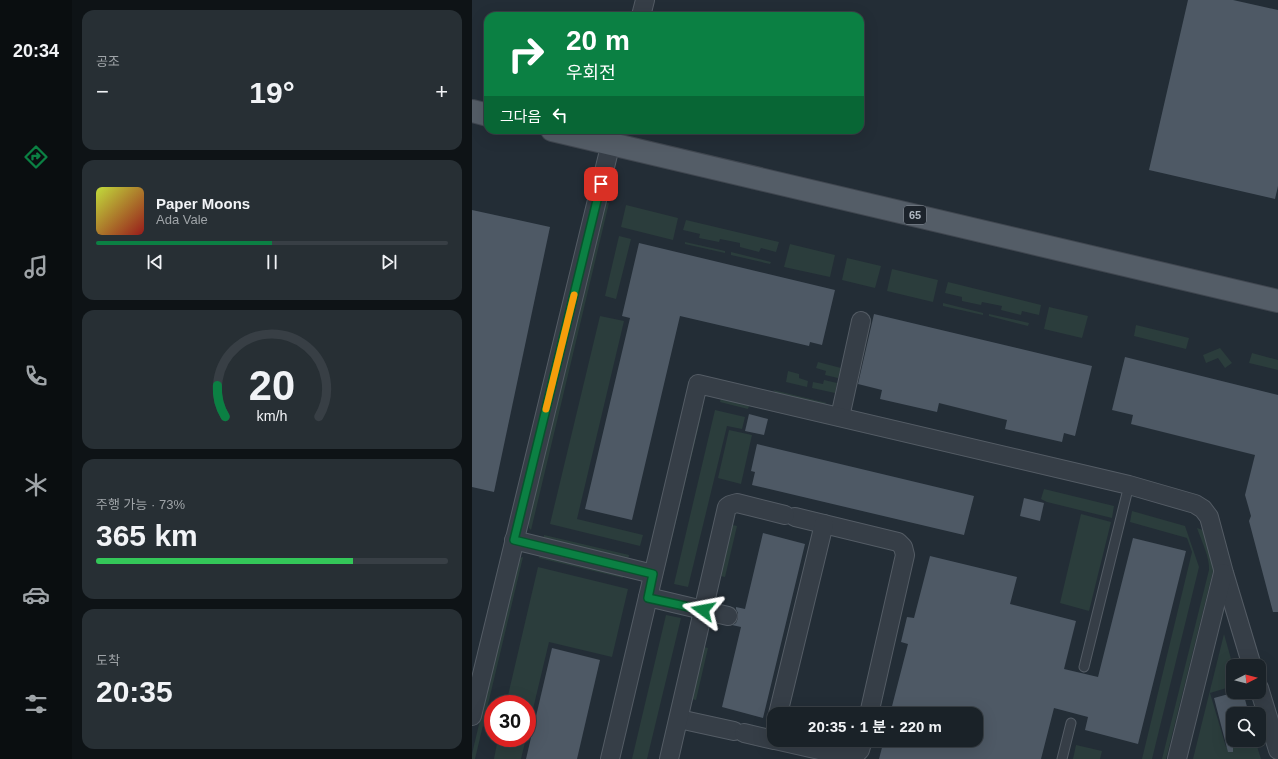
<!DOCTYPE html>
<html lang="ko">
<meta charset="utf-8">
<style>
body{margin:0;font-family:Helvetica,"Noto Sans KR",sans-serif;background:#272f34;color:#f1f3f6;height:100vh;display:flex;flex-direction:column;font-size:15px;white-space:nowrap}
*{box-sizing:border-box;margin:0}
p{font-size:13px;color:#9fa4a8}
.icon{flex:none;width:22px;height:22px;fill:none;stroke:currentColor;stroke-width:2;stroke-linecap:round;stroke-linejoin:round}
.map{position:relative;flex:1;overflow:hidden}
.sheet{display:flex;flex-direction:column;gap:10px;padding:10px;background:#0e1316;width:400px}
.sheet>*{flex:none}
.hud{position:absolute;left:12px;top:12px;width:380px;height:122px;border-radius:12px;box-shadow:0 4px 16px #0002,0 0 0 1px #383f45;background:#0b8043;color:#fff;overflow:hidden}
.needle{width:26px;rotate:84deg}
.buttons{position:absolute;left:754px;top:659px;display:grid;gap:8px}
.buttons a{display:grid;place-items:center;width:40px;height:40px;border-radius:8px;background:#1a2228;box-shadow:0 4px 16px #0002,0 0 0 1px #383f45;font-size:20px}
.speed{position:absolute;left:12px;top:695px;display:flex;gap:8px;font-size:20px;font-weight:700;text-align:center}
.speed>*{display:grid;place-content:center;width:52px;height:52px;border-radius:50%;background:#1a2228;box-shadow:0 4px 16px #0002,0 0 0 1px #383f45;line-height:1}
.speed .limit{border:6px solid #d22;background:#fff;color:#111}
.pin{position:absolute;display:grid;place-items:center;width:34px;height:34px;color:#fff;margin:-17px;border-radius:8px;box-shadow:0 2px 6px #0006}
.me{position:absolute;width:44px;margin:-22px;rotate:283deg;stroke-linejoin:round;filter:drop-shadow(0 0 3px #0008)}
.turn{display:flex;align-items:center;gap:14px;height:84px;padding:0 16px;font-size:18px}
.turn .icon{width:52px;height:52px;stroke-width:2.5}
.turn b{display:block;font-size:28px;line-height:34px}
.then{display:flex;align-items:center;height:38px;padding:0 16px;background:#0003;gap:8px;font-size:15px}
.big{font-size:30px;font-weight:600;line-height:1.1}
.sheet .tile{flex:1;display:flex;flex-direction:column;justify-content:center;gap:6px;min-width:0;padding:0 14px;border-radius:12px;background:#272f34}
.sheet .dial{align-items:center;gap:0}
.dial svg{height:104px;overflow:visible;fill:none;stroke:#383f45;stroke-width:7;stroke-linecap:round;text-anchor:middle}
.dial text{fill:#f1f3f6;stroke:none}
.song{display:flex;align-items:center;gap:12px}
.cover{width:48px;height:48px;border-radius:6px;background:linear-gradient(135deg,hsl(70 70% 55%),hsl(0 70% 35%))}
.played{height:4px;border-radius:2px;background:linear-gradient(90deg,#0b8043 50%,#383f45 50%)}
.keys{display:flex;justify-content:space-around;direction:ltr}
.heat{display:flex;justify-content:space-between;align-items:center;font-size:22px;direction:ltr}
.charge{height:6px;border-radius:3px;background:linear-gradient(90deg,#34c759 73%,#383f45 0)}
.trip{position:absolute;left:295px;top:707px;width:216px;height:40px;border-radius:12px;background:#1a2228;box-shadow:0 4px 16px #0002,0 0 0 1px #383f45;font-weight:600;line-height:40px;text-align:center}
main{display:flex;flex:1;min-height:0}
.menu{display:flex;flex-direction:column;width:72px;justify-content:space-around;align-items:center;background:#0a0e10;color:#9fa4a8}
.menu .icon{width:28px;height:28px}
.menu .active{color:#0b8043}
.menu b{font-size:18px;color:#f1f3f6}
.map>svg:first-child{display:block}
.green{fill:#2b3d3c}
.building{fill:#4e5965}
.lines{fill:none;stroke-linecap:round;stroke-linejoin:round}
.lane-casing{stroke:#545c65;stroke-width:11}
.street-casing{stroke:#545c65;stroke-width:20}
.primary-casing{stroke:#404750;stroke-width:24}
.lane{stroke:#363e47;stroke-width:9}
.street{stroke:#363e47;stroke-width:18}
.primary{stroke:#545d67;stroke-width:22}
.route-casing{stroke:#07532c;stroke-width:10}
.route{stroke:#0b8043;stroke-width:7}
.slow{stroke:#f59e0b;stroke-width:7}
.labels{text-anchor:middle;stroke-width:4;stroke-linejoin:round;paint-order:stroke}
.shield{fill:#1c232b;stroke:#848c95;stroke-width:1}
.shield-label{font-size:11px;font-weight:bold;fill:#b1b9c3}
</style>
<main>
<nav class="menu">
<b>20:34</b>
<svg class="icon active" aria-label="directions" viewBox="0 0 24 24"><path d="M12 3l9 9-9 9-9-9zM9 14v-3h6M13 9l2 2-2 2"/></svg>
<svg class="icon" aria-label="music" viewBox="0 0 24 24"><path d="M9 18V5l10-2v13"/><circle cx="6" cy="18" r="3"/><circle cx="16" cy="16" r="3"/></svg>
<svg class="icon" aria-label="phone" viewBox="0 0 24 24"><path d="M5 4h4l2 5-3 2q2 4 5 5l2-3 5 2v4C11 20 4 13 5 4z"/></svg>
<svg class="icon" aria-label="climate" viewBox="0 0 24 24"><path d="M12 3v18M4 7l16 10M4 17L20 7"/></svg>
<svg class="icon" aria-label="car" viewBox="0 0 24 24"><path d="M5 17H2v-5l4-1 3-4h7l3 4 3 1v5h-3M9 17h6M6 11h13"/><circle cx="7" cy="17" r="2"/><circle cx="17" cy="17" r="2"/></svg>
<svg class="icon" aria-label="filters" viewBox="0 0 24 24"><path d="M4 7h16M4 17h16"/><circle cx="9" cy="7" r="2"/><circle cx="15" cy="17" r="2"/></svg>
</nav>
<section class="sheet">
<div class="tile"><p>공조</p>
<div class="heat"><a>−</a><b class="big">19°</b><a>+</a></div>
</div>
<div class="tile">
<div class="song"><i class="cover"></i><div><b>Paper Moons</b><p>Ada Vale</p></div></div>
<div class="played"></div>
<div class="keys"><svg class="icon" aria-label="previous" viewBox="0 0 24 24"><path d="M18 5L8 12l10 7zM5 5v14"/></svg><svg class="icon" aria-label="pause" viewBox="0 0 24 24"><path d="M8 5v14M16 5v14"/></svg><svg class="icon" aria-label="next" viewBox="0 0 24 24"><path d="M6 5l10 7-10 7zM19 5v14"/></svg></div>
</div>
<div class="tile dial"><svg viewBox="0 0 100 80">
<path d="M14 69A42 42 0 1 1 86 69"/>
<path d="M14 69A42 42 0 0 1 8 45" stroke="#0b8043"/>
<text x="50" y="56" font-size="32" font-weight="700">20</text>
<text x="50" y="72" font-size="11">km/h</text>
</svg></div>
<div class="tile"><p>주행 가능 · 73%</p><b class="big">365 km</b><div class="charge"></div></div>
<div class="tile"><p>도착</p><b class="big">20:35</b></div>
</section>
<div class="map">
<svg width="806" height="759" viewBox="0 0 806 759">
<rect width="100%" height="100%" fill="#232d36"/>
<g class="green">
<polygon points="131,202 137,203 59,530 57,528 56,518"/>
<polygon points="154,205 206,218 201,240 149,227"/>
<polygon points="214,220 307,242 304,252 289,248 287,252 268,247 268,243 248,239 247,242 227,238 228,234 211,230"/>
<polygon points="147,236 159,239 144,299 133,296"/>
<polygon points="213,242 253,251 253,253 213,244"/>
<polygon points="318,244 363,255 358,277 312,267"/>
<polygon points="259,252 299,262 298,264 259,255"/>
<polygon points="375,258 409,266 403,288 370,280"/>
<polygon points="420,269 466,280 461,302 415,291"/>
<polygon points="476,282 569,305 567,315 550,311 549,315 529,310 530,306 510,302 509,305 490,301 490,297 473,293"/>
<polygon points="471,303 511,313 511,315 471,306"/>
<polygon points="577,307 616,316 610,338 572,329"/>
<polygon points="517,314 557,323 556,326 517,316"/>
<polygon points="128,316 152,321 105,519 171,535 168,546 78,524"/>
<polygon points="664,325 717,338 714,349 662,336"/>
<polygon points="748,348 760,363 753,368 746,358 734,363 731,355"/>
<polygon points="780,353 806,360 806,370 777,363"/>
<polygon points="346,362 369,368 366,378 353,375 354,371 344,368"/>
<polygon points="316,371 327,374 327,378 336,381 335,387 314,382"/>
<polygon points="352,380 365,383 363,393 340,388 341,382 351,384"/>
<polygon points="301,390 355,403 350,405 307,395"/>
<polygon points="249,398 275,404 277,406 276,409 248,402"/>
<polygon points="228,407 231,408 190,580 189,577"/>
<polygon points="243,410 273,417 270,429 255,426 216,587 202,584"/>
<polygon points="257,430 280,435 269,484 246,478"/>
<polygon points="572,489 642,506 640,518 575,502 569,499"/>
<polygon points="660,511 713,526 727,567 680,759 670,759 720,552 715,538 658,522"/>
<polygon points="609,514 639,522 617,611 588,603"/>
<polygon points="256,524 265,526 253,577 244,575"/>
<path d="M 725,528 L 731,530 C 735,543 742,558 741,571 L 694,759 L 690,759 L 737,570 C 738,557 729,540 725,528 Z"/>
<polygon points="72,535 157,555 156,560 71,540"/>
<polygon points="68,554 152,574 151,578 67,558"/>
<polygon points="51,557 3,759 0,759 0,754 45,563 48,558"/>
<polygon points="66,567 156,589 140,657 77,642 55,734 55,704 34,704"/>
<polygon points="194,615 209,618 175,759 160,759"/>
<polygon points="752,634 761,666 761,686 738,693 754,747 778,740 783,740 789,759 721,759"/>
<polygon points="227,646 236,648 224,700 215,698"/>
<polygon points="26,738 54,738 49,759 22,759"/>
<polygon points="604,745 630,751 628,759 601,759"/>
</g>
<g class="building">
<polygon points="716,0 761,0 806,10 806,186 803,199 677,170"/>
<polygon points="0,210 78,227 22,492 0,487"/>
<polygon points="167,243 363,290 350,345 338,342 337,346 208,316 160,520 113,509 158,318 150,316"/>
<polygon points="402,314 620,366 603,436 592,433 590,442 533,429 535,420 467,403 465,412 408,399 410,390 386,384"/>
<polygon points="653,357 806,395 806,612 801,612 777,521 779,516 773,495 783,455 659,424 661,415 640,410"/>
<polygon points="277,414 296,419 292,435 273,431"/>
<polygon points="285,444 502,496 492,535 280,485 283,472 279,471"/>
<polygon points="552,498 572,503 568,521 548,516"/>
<polygon points="291,533 333,544 291,718 250,707 269,627 260,625 264,623 266,618 266,613 264,609 264,607 273,609"/>
<polygon points="661,538 714,551 666,744 613,730 616,717 582,708 569,759 407,759 412,740 504,740 504,714 418,714 436,644 429,642 435,617 442,618 458,556 545,577 538,604 604,621 592,669 626,677"/>
<polygon points="80,648 128,660 105,759 54,759"/>
<polygon points="764,692 771,692 777,714 761,714 761,752 756,752 742,698"/>
</g>
<g class="lines">
<defs>
<g id="lane">
<polyline points="612,667 657,485"/>
<polyline points="590,759 599,723"/>
</g>
<g id="street">
<polyline points="169,16 173,0"/>
<polyline points="368,417 389,321"/>
<polyline points="323,517 426,542 431,547 433,555 397,714"/>
<polyline points="42,540 181,574"/>
<polyline points="176,597 256,616"/>
<polyline points="787,688 806,750"/>
<polyline points="306,714 352,524"/>
<polyline points="0,716 142,130"/>
<polyline points="207,719 262,731"/>
<polyline points="272,733 302,740"/>
<polyline points="303,740 374,756 383,755 388,750 391,740"/>
<polyline points="138,759 226,384 657,485 723,504 731,509 737,517 752,573 780,666"/>
<polyline points="197,759 255,507 258,505 265,503 313,515"/>
<polyline points="705,759 751,573"/>
</g>
<g id="primary">
<polyline points="0,111 16,115"/>
<polyline points="80,130 806,301"/>
</g>
</defs>
<use href="#lane" class="lane-casing"/>
<use href="#street" class="street-casing"/>
<use href="#primary" class="primary-casing"/>
<use href="#lane" class="lane"/>
<use href="#street" class="street"/>
<use href="#primary" class="primary"/>
</g>
<g class="lines">
<defs>
<polyline id="route" points="129,184 42,540 181,574 176,598 231,610"/>
</defs>
<use href="#route" class="route-casing"/>
<use href="#route" class="route"/>
<polyline class="slow" points="74,409 102,295"/>
</g>
<g class="labels">
<rect class="shield" x="432" y="206" width="22" height="18" rx="3"/>
<g class="shield-label">
<text x="443" y="219">65</text>
</g>
</g>
</svg>
<div class="buttons">
<a><svg class="needle" viewBox="-14 -14 28 28"><path d="M0-13l5 13h-10z" fill="#e53935"/><path d="M0 13l5-13h-10z" fill="#9fa4a8"/></svg></a>
<a><svg class="icon" aria-label="search" viewBox="0 0 24 24"><circle cx="10" cy="10" r="6"/><path d="M15 15l6 6"/></svg></a>
</div>
<div class="speed"><div class="limit">30</div></div>
<div class="pin" style="left:129px;top:184px;background:#d93025"><svg class="icon" aria-label="arrive" viewBox="0 0 24 24"><path d="M6 21V4h12l-3 4 3 4H6"/></svg></div>
<svg class="me" style="left:231px;top:610px" viewBox="-20 -20 40 40"><path d="M0-17L14 15 0 8-14 15z" fill="#0b8043" stroke="#fff" stroke-width="4"/></svg>
<div class="trip">20:35 · 1 분 · 220 m</div>
<div class="hud">
<div class="turn"><svg class="icon" aria-label="right" viewBox="0 0 24 24"><path d="M7 20v-9h11M14 6l5 5-5 5"/></svg><div><b>20 m</b>우회전</div></div>
<div class="then">그다음<svg class="icon" aria-label="left" viewBox="0 0 24 24"><path d="M17 20v-9H6M10 6l-5 5 5 5"/></svg></div>
</div>
</div>
</main>
